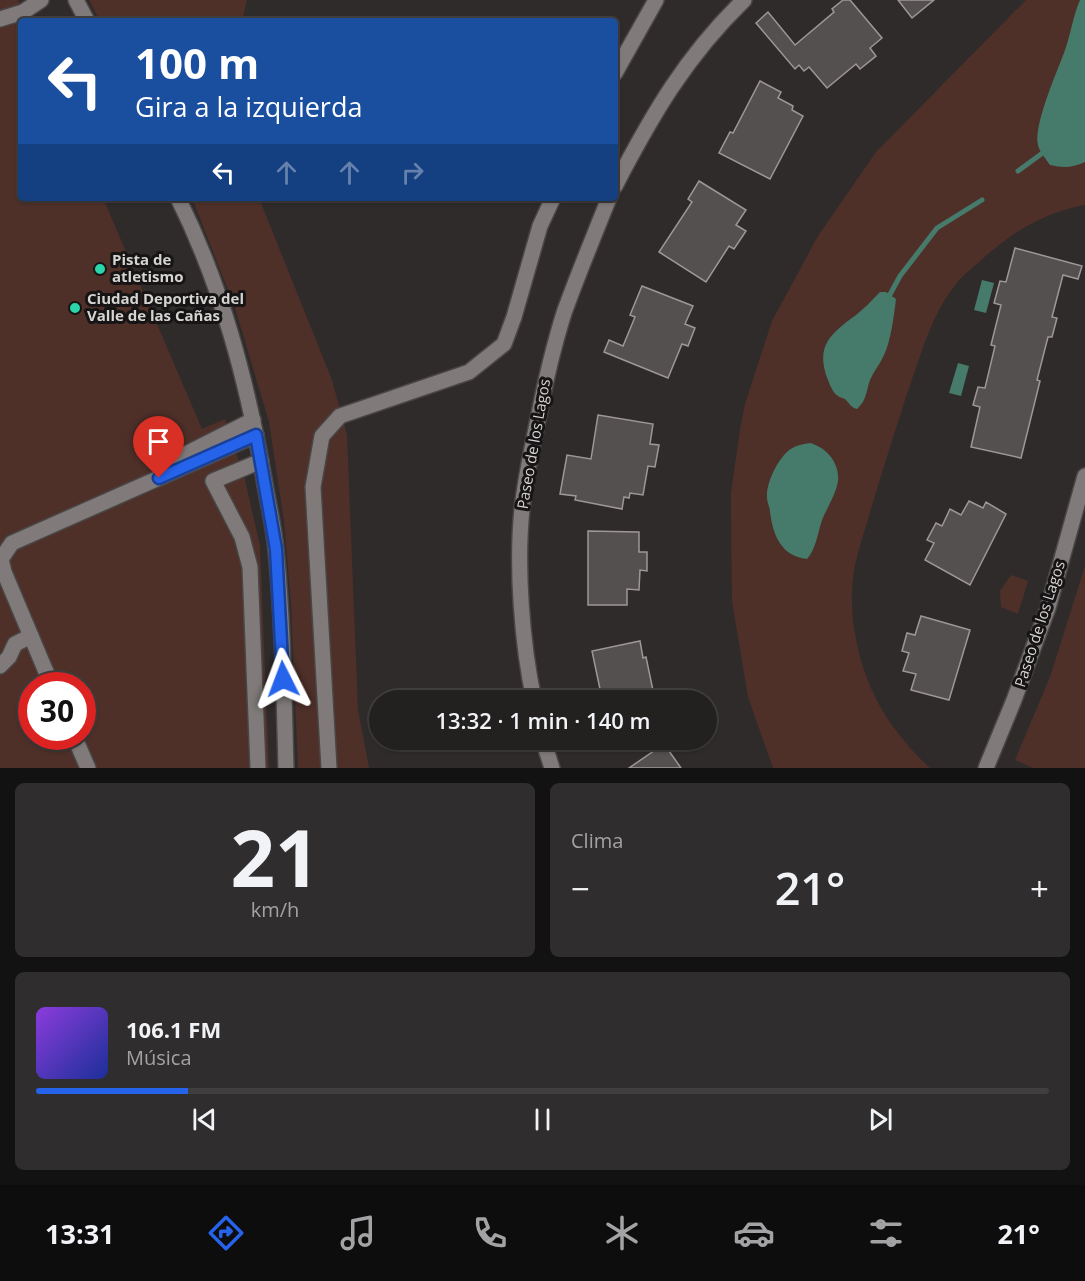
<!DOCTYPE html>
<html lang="es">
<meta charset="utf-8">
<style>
body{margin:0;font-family:"Open Sans",sans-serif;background:#2f2d2d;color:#f1f3f6;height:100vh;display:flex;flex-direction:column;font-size:22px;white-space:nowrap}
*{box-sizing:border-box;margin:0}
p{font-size:20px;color:#a3a3a5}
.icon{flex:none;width:33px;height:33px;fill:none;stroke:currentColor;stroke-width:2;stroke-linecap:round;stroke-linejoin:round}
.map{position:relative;height:768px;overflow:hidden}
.panel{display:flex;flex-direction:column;gap:15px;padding:15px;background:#131212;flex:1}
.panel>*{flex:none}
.top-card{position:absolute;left:18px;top:18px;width:600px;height:183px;border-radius:6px;box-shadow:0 2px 4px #0004,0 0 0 2px #403e3e;background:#1a4fa0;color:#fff;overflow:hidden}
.speed{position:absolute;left:18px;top:672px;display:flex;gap:12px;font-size:30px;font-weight:700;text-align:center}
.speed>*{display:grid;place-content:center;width:78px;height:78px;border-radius:50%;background:#232020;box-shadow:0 2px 4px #0004,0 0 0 2px #403e3e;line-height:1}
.speed .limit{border:9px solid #d22;background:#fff;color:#111}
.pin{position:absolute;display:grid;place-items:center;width:51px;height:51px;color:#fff;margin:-62px -26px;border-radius:50% 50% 50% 0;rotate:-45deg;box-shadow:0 0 6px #0007}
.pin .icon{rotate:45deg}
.me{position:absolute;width:66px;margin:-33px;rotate:357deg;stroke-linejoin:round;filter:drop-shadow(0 0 4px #0008)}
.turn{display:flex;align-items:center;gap:21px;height:126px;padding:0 18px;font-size:27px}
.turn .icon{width:78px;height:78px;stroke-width:2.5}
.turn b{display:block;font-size:42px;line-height:51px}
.lanes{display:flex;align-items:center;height:57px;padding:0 18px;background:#0003;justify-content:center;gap:30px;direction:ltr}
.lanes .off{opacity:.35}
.big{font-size:45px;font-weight:600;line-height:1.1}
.panel .widget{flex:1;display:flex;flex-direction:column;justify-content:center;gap:9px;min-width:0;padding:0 21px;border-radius:9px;background:#2f2d2d}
.panel .dial{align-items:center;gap:0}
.dial b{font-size:78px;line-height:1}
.song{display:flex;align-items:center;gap:18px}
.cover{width:72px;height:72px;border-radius:9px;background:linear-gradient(135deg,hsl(270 70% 55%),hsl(230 70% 35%))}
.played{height:6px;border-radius:3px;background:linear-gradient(90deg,#2563eb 15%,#403e3e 15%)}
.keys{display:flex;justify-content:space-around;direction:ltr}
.heat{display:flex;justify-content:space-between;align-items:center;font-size:33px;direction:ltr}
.panel .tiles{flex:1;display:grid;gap:15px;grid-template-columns:1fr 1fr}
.widget:last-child{grid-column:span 2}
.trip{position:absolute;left:369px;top:690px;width:348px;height:60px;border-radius:30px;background:#232020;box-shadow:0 2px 4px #0004,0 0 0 2px #403e3e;font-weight:600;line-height:60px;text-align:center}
.menu{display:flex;height:96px;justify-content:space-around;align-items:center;background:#0e0d0d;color:#a3a3a5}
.menu .icon{width:42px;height:42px}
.menu .selected{color:#2563eb}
.menu b{font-size:27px;color:#f1f3f6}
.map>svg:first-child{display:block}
.green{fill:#4e3029;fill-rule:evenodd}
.water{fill:#467a6a}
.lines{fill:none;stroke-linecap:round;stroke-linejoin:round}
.stream{stroke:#467a6a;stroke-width:5}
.building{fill:#54504f;stroke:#9d9897;stroke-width:1.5}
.minor-casing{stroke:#494645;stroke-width:18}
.minor{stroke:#807b7a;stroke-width:15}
.route-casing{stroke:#184099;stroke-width:15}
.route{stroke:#2563eb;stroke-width:10}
.poi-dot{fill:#2bd5ac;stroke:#161414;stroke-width:2}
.labels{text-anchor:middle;stroke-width:6;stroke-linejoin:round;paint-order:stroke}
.poi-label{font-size:15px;font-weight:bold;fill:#d6d4d3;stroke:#161414;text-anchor:start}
.street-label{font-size:15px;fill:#d6d4d3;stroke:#161414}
</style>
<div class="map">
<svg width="1085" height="768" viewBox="0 0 1085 768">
<rect width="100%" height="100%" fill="#2f2b2a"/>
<g class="green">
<path d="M 0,0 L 18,0 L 27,21 L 21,21 L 21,198 L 103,198 L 202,429 L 225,419 L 245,480 L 260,546 L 269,768 L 0,768 ZM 32,686 L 82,686 L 82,736 L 32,736 Z"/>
<polygon points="89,0 247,0 242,21 100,21"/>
<path d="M 1026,0 L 1085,0 L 1085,205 C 1042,213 1011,233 979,262 C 971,269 962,276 956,284 C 931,315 921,355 908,391 C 895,431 882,472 870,512 C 865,530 859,547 855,565 C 851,584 851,608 854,628 C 863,686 887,728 930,768 L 773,768 L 748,697 L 732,601 L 731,516 L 731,493 L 740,429 L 745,404 L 772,321 L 818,236 L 876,152 Z"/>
<polygon points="192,198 259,198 332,380 347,435 358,710 369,768 298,768 291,604 284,521 269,422 235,308"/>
<polygon points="1085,566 1085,768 1033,768 1015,760 1050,677"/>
<polygon points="1011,575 1028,581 1018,614 1001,607 1000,591"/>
</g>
<g class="water">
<path d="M 1080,0 L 1085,0 L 1085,162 C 1072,168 1063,168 1050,165 C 1046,159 1039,151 1038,145 C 1033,125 1058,70 1065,50 C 1071,33 1073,16 1080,0 Z"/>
<polygon points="982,280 994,283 986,313 974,310"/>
<path d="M 880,292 L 886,292 L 896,299 C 894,315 891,341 884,355 C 880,364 874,371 870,380 C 866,391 867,400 857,409 C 850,407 850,404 846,400 C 844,398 841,398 838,396 C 833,393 830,385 828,380 C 815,346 830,334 856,315 C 865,308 872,300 880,292 Z"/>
<polygon points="958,363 969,366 961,396 949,393"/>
<path d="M 810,443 C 826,447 840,463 838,481 C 836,494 827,508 822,520 C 818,532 816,549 807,559 C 781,556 773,535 770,512 C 770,507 767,503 767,498 C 766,483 777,461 788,451 C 794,446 802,444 810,443 Z"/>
</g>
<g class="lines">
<g class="stream">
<polyline points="1018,171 1048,149"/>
<polyline points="887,300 900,276 937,228 982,200"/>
</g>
</g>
<g class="building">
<polygon points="843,0 850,0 882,38 870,48 876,56 860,69 856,64 827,88 809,67 804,71 799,65 795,69 756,23 768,12 795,45 834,12 832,9"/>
<polygon points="898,0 934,0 912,18"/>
<polygon points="760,81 781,92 778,98 793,106 792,110 803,116 770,179 719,153 730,132 733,133"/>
<polygon points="699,181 746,210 736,225 746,231 734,249 729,246 706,282 659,252 692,202 688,199"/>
<polygon points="1015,248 1082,266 1078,279 1063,275 1052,317 1057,318 1052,337 1048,337 1037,380 1040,381 1021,458 971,447 980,407 973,405 978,387 985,388 995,346 991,345 1001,305 994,303 1000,281 1006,282"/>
<polygon points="642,286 693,306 685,324 695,328 688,346 682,344 668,378 604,352 609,340 623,346 635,317 630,315"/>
<polygon points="598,415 653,424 650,444 659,445 655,467 648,466 643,495 630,493 629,498 624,497 622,509 575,500 576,496 560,494 567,455 591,459"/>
<polygon points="969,501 983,508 986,502 1006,514 970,585 925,560 934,543 927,540 936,523 942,526 950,509 961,515"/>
<polygon points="588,531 639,532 639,552 647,552 647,571 640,570 639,590 627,589 627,605 588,605"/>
<polygon points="921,616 970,630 949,700 911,690 916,674 903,671 909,653 902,651 907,633 915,635"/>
<polygon points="640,641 643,658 646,657 655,700 575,700 575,695 600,689 592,651"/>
<polygon points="664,744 681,768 629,768"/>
</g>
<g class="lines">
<defs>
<g id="minor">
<polyline points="76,0 87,21"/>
<polyline points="0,19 23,12 41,0"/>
<polyline points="615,73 656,0"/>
<path d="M 615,186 C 652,115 686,56 744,0"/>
<path d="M 178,198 C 222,287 247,381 264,479 C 268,503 274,527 276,550 C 283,622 284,696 286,768"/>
<polyline points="162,466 253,420"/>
<polyline points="0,666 9,657 15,644 31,636"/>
<polyline points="52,686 4,572 1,559 12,543 256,435"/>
<path d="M 534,700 C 522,644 516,567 522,509 C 525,479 532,449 538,419 C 545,383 553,348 564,313 C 578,274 594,236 609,198"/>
<polyline points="74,736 88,768"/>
<polyline points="543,740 552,768"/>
<polyline points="258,768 250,567 242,537 213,481 261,461"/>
<polyline points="329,768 313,487 322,436 340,416 469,372 504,344 514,317 540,226 553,198"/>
<polyline points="986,768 1014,700 1048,608 1085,476"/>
</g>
</defs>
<use href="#minor" class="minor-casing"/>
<use href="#minor" class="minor"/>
</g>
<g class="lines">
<defs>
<polyline id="route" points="159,478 256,435 276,549 283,679"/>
</defs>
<use href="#route" class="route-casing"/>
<use href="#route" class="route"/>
</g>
<g class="poi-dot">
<circle cx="100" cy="269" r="6"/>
<circle cx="75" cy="308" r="6"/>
</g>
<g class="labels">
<g class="poi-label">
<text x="112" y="265">Pista de<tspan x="112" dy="17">atletismo</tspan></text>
<text x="87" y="304">Ciudad Deportiva del<tspan x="87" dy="17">Valle de las Cañas</tspan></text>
</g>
<g class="street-label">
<text transform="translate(534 444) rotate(-80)" y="5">Paseo de los Lagos</text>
<text transform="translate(1040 624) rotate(-72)" y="5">Paseo de los Lagos</text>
</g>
</g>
</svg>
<div class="speed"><div class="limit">30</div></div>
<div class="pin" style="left:159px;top:478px;background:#d93025"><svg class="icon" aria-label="arrive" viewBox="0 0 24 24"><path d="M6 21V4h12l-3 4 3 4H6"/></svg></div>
<svg class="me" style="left:283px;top:679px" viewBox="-20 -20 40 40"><path d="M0-17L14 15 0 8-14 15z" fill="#2563eb" stroke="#fff" stroke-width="4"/></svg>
<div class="trip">13:32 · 1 min · 140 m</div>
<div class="top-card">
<div class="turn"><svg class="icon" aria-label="left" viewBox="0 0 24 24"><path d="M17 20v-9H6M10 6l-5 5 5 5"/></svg><div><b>100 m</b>Gira a la izquierda</div></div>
<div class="lanes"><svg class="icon" aria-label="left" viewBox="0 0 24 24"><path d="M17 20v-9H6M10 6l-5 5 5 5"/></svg><svg class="icon off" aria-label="ahead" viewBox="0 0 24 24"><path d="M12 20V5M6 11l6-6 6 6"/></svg><svg class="icon off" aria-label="ahead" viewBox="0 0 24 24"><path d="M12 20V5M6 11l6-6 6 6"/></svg><svg class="icon off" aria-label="right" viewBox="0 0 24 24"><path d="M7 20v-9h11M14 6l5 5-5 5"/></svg></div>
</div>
</div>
<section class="panel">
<div class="tiles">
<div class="widget dial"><b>21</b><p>km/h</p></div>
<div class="widget"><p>Clima</p>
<div class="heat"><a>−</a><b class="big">21°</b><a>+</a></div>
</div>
<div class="widget">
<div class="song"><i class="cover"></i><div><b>106.1 FM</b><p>Música</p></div></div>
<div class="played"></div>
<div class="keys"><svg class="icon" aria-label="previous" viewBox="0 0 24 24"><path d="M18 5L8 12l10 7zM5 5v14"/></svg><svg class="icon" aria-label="pause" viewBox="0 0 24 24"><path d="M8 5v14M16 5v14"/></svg><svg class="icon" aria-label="next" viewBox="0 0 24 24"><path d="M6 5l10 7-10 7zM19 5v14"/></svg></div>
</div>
</div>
</section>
<nav class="menu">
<b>13:31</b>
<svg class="icon selected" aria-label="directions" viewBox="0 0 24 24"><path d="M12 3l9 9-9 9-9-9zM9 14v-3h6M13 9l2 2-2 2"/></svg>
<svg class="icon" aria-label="music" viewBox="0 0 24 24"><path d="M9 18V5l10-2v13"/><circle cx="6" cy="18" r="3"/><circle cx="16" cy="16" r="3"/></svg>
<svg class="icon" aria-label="phone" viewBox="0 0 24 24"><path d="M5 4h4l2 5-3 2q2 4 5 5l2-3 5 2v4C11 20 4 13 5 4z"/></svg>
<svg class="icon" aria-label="climate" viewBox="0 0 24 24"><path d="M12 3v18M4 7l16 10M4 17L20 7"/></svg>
<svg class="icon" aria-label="car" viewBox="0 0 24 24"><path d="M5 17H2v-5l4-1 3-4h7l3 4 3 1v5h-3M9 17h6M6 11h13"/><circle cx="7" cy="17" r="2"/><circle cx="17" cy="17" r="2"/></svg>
<svg class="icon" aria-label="filters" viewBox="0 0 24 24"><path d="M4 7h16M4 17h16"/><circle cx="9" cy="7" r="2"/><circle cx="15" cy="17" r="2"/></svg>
<b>21°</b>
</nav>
